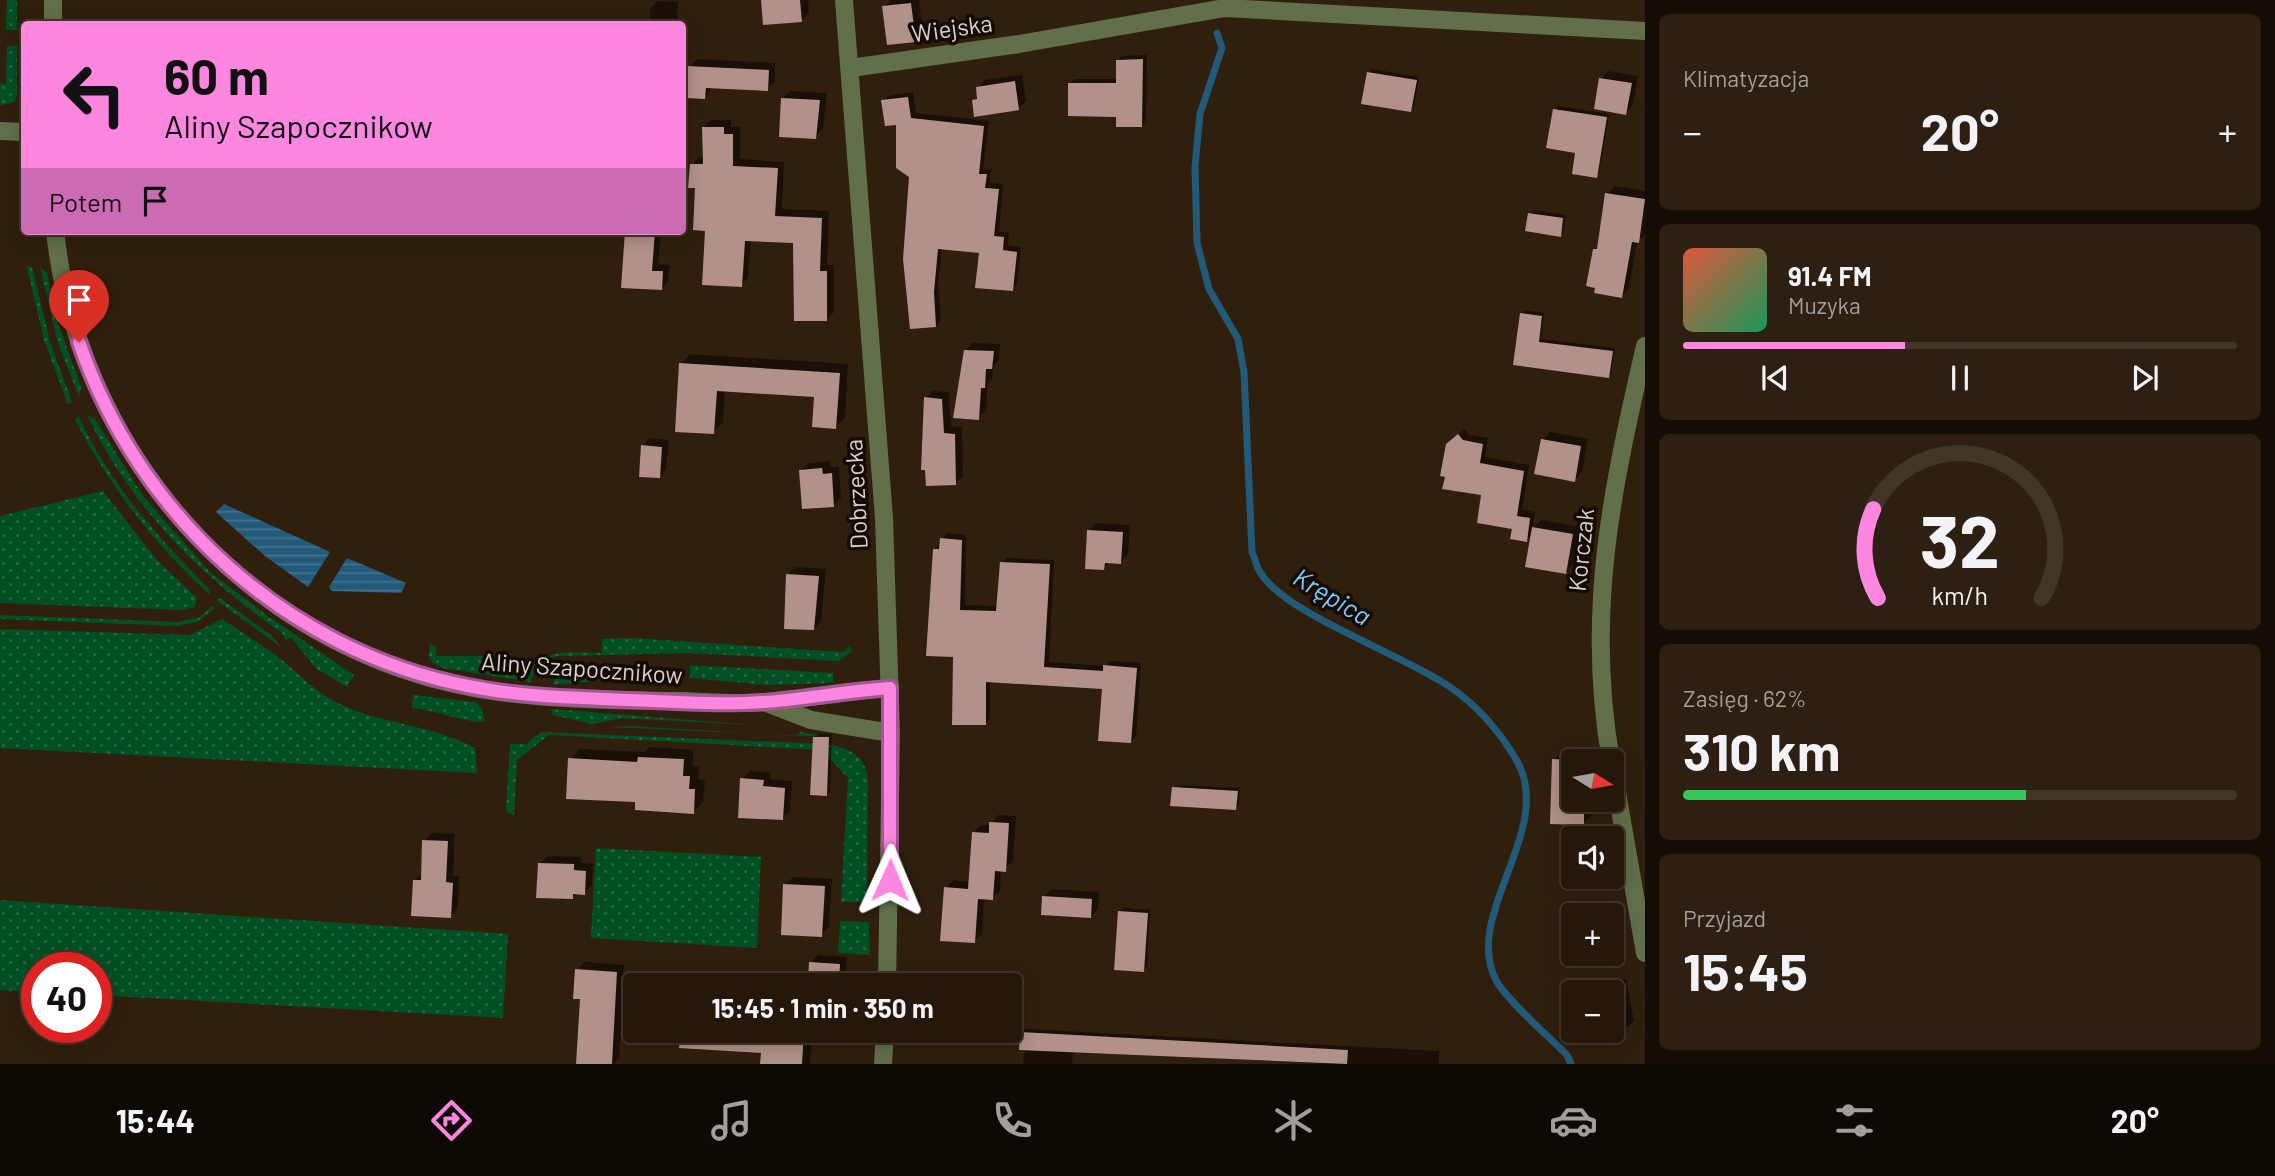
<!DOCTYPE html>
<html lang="pl">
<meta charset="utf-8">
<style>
body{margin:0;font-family:Barlow,sans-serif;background:#2d2013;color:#f1f3f6;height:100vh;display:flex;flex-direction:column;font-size:26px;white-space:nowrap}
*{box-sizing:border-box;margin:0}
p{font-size:23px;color:#a39f9c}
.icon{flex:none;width:38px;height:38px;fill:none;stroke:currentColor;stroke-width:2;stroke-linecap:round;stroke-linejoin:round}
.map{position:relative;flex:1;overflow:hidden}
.panel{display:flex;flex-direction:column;gap:14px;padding:14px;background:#140d06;width:630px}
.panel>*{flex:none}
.top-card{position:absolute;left:21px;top:21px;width:665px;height:214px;border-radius:7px;box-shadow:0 4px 18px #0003,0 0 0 2px #42362b;background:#fd86e1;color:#111;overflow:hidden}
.needle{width:46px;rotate:101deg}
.fabs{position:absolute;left:1561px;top:749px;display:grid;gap:14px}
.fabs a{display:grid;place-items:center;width:63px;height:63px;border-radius:7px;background:#25170a;box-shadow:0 4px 18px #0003,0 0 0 2px #42362b;font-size:35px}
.speed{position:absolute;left:21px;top:952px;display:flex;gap:14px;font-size:35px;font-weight:700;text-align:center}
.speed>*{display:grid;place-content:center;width:91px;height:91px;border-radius:50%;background:#25170a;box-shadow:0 4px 18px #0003,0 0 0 2px #42362b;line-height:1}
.speed .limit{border:10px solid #d22;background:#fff;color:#111}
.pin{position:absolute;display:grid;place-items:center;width:60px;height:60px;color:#fff;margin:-72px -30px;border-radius:50% 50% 50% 0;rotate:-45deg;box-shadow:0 0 7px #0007}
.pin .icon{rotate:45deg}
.me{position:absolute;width:77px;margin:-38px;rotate:1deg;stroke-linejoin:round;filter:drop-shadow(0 0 5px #0008)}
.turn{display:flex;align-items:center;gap:24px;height:147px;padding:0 28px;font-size:32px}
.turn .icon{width:91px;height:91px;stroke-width:2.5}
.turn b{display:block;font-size:49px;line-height:60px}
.then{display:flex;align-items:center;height:66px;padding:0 28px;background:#0003;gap:14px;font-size:26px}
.big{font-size:52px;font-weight:700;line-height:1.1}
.panel .card{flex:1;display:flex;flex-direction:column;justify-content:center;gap:10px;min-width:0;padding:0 24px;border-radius:10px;background:#2d2013}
.panel .dial{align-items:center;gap:0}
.dial svg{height:182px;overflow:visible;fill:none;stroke:#42362b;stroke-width:7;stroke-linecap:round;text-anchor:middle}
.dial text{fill:#f1f3f6;stroke:none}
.song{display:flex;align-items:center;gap:21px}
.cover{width:84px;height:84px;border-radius:10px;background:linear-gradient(135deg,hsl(10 70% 55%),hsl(150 70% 35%))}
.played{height:7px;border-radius:4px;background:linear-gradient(90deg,#fd86e1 40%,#42362b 40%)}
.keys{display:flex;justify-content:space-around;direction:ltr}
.heat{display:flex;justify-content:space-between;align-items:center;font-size:38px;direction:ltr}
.charge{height:10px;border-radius:5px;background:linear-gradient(90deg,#34c759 62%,#42362b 0)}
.trip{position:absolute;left:623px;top:973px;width:399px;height:70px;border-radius:7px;background:#25170a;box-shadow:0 4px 18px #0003,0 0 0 2px #42362b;font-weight:700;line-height:70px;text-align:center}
.tab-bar{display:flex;height:112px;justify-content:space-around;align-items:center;background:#0f0904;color:#a39f9c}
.tab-bar .icon{width:49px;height:49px}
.tab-bar .active{color:#fd86e1}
.tab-bar b{font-size:32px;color:#f1f3f6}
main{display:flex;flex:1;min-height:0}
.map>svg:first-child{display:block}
.grass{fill:url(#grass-dots)}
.water{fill:url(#water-rules)}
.shadow{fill:#0007}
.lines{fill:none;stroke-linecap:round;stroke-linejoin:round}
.stream{stroke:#225b79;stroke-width:7}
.building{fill:#b1918a}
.minor{stroke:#61704b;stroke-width:18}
.route-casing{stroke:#a45792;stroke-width:18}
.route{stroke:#fd86e1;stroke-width:12}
.labels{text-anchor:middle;stroke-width:7;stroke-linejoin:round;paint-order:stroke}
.street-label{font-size:24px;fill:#ded2c7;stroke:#130b05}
.water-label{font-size:26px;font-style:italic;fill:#83ccf7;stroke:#130b05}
</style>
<main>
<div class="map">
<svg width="1645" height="1064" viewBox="0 0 1645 1064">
<defs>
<pattern id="grass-dots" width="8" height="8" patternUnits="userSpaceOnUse" patternTransform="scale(1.75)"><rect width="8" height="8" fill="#005024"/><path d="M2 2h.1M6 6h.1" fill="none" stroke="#256842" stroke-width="1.8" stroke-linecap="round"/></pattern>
<pattern id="water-rules" width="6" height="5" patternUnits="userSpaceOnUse" patternTransform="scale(1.75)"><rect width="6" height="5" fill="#225b79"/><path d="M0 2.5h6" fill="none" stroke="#42728b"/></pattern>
</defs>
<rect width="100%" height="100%" fill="#311f0e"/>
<g class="grass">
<polygon points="7,0 17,0 17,30 6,30"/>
<polygon points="7,46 17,46 17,96 13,103 0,105 0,84 6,84"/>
<polygon points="27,267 32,267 50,342 72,402 68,404 44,340"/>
<polygon points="40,267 47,273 58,323 81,387 79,397 57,340"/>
<path d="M 87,415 L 95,419 L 143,496 L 209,571 L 265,614 L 354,675 L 347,687 L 317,669 L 291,638 L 286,640 L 282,633 C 200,576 130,506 87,415 Z"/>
<path d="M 79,417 C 110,484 158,538 210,590 L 210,595 C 156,546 113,491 79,427 L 75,419 Z"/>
<polygon points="103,491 156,559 197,598 195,607 183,610 0,603 0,516"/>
<polygon points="220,598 272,636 282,648 216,600"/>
<polygon points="212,606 215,608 197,622 177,626 0,619 0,615 178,622 200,617"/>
<path d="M 222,619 C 244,634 268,648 288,665 C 306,681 321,696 344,706 C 387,725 433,725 475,748 L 477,773 L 0,748 L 0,629 L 190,635 Z"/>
<path d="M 632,638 L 843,652 L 849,646 L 852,651 L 839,661 L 688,653 L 558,656 C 543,660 535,666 531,682 L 443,668 L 433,663 L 429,656 L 430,644 L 436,646 L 436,656 L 484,656 L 484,664 L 534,665 C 550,648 580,653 602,653 L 602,639 Z"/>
<polygon points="690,665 833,673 833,683 767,685 690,678"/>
<path d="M 623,667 L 623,678 L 553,685 C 557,658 603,667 623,667 Z"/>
<path d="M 413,695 L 475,702 L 482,708 L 485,722 C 459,722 437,710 412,708 Z"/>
<polygon points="551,709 754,725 621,718 592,724 553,715"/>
<polygon points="632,726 794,736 801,732 829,737 609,727"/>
<path d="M 541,732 L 826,744 C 848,748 865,754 868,779 L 867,898 L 862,902 L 841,902 L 848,778 L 822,750 L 549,735 L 517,760 L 514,816 L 506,811 L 510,744 L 526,744 Z"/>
<polygon points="596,848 761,857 757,948 591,938"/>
<polygon points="0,900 508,934 503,1018 96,995 96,968 37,968 37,992 0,990"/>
<polygon points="840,921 869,922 870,955 838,953"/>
</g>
<g class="water">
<polygon points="224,504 330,552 308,587 265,556 216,512"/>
<polygon points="347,558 406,583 401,593 332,591 329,587"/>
</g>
<g class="shadow">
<polygon points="763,0 808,0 809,13 801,20"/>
<polygon points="890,0 919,0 923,33 916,41 884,7"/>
<polygon points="658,1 678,2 677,24 649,24 650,9"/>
<polygon points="1147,55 1146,120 1142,125 1118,115 1070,83 1075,79 1118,79 1117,61 1122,56"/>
<polygon points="697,59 775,63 775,82 767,89 713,86 705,97 689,67"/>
<polygon points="1372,69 1419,77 1414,107 1411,110 1369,73"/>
<polygon points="1608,71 1638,76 1633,105 1626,113 1601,79"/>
<polygon points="1022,75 1026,101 1018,109 974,100 979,95 978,88 985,80"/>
<polygon points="790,91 827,93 823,129 815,137 782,99"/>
<polygon points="913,92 916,113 989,121 983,169 991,170 990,183 1003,184 999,232 1009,232 1008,246 1021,247 1017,284 1012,289 981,251 942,248 938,286 941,320 936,326 911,176 898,123 883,101 888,96"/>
<polygon points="1558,106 1609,114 1599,172 1596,176 1577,151 1555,110"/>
<polygon points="711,120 731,120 731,127 740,127 740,159 784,162 782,209 829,211 827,265 834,265 834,312 827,319 795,242 751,240 748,278 741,285 707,229 692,165 699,157 704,157 704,127"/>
<polygon points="1615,186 1645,191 1645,235 1637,241 1629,289 1621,296 1595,250 1600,245 1607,194"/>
<polygon points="1533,210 1566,215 1563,232 1560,235 1530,214"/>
<polygon points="627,231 661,231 658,264 670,265 668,281 661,289"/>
<polygon points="1525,310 1544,313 1541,339 1615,348 1611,373 1608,376 1515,364 1521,314"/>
<polygon points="973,343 1000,344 999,360 993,366 992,379 988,383 986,411 978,418 966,350"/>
<polygon points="690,354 848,364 845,418 835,427 815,396 725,390 723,423 713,432 681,364"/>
<polygon points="933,391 949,392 951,426 962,427 963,476 955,484 925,398"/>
<polygon points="1465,429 1469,435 1488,438 1485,457 1529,465 1522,510 1535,512 1533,528 1541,520 1580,527 1573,565 1566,572 1533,534 1526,540 1483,494 1454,438"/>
<polygon points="1550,432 1588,439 1582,472 1575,480 1543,440"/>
<polygon points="650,438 669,440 666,469 659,477 642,446"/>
<polygon points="829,461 830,467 839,467 841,498 833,506 801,470 809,463"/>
<polygon points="1096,523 1130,525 1128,554 1121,562 1110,561 1104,568 1089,531"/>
<polygon points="947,533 966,535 965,605 998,606 1002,563 1007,558 1054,560 1049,662 1105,666 1110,661 1141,663 1136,736 1131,741 1103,688 990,680 990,718 985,724 955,655 934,550"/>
<polygon points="795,567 826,569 821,621 814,629 787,575"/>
<polygon points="818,734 832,734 830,791 827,794 815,737"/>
<polygon points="649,747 693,750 693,766 699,766 698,779 705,780 703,802 693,812 637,800 570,759 580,749 644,752"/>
<polygon points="1561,752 1584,753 1583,761 1573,761 1573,800 1591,800 1591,816 1583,823 1554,760"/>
<polygon points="750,771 771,773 770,779 792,781 790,811 782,818 742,779"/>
<polygon points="1178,785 1240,788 1239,805 1235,808 1174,788"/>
<polygon points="998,815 1016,816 1013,862 1001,870 1000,891 992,898 984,898 982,934 974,941 946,888 953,880 971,882 974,832 981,825 991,825"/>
<polygon points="432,833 455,834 453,876 459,876 458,908 450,916 415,880 423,873 424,841"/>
<polygon points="547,856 581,857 581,863 593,864 592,885 584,893 577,892 572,897 540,863"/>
<polygon points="793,877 832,879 829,927 821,935 785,885"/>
<polygon points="1051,889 1099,892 1098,909 1091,916 1044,897"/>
<polygon points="1123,908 1150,910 1147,967 1143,970 1120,911"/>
<polygon points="818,955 847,957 845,985 809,985 811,963"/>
<polygon points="585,962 624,965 619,1059 613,1064 577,1064 581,997 577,970"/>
<polygon points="1626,979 1634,1021 1626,1028 1601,1033 1612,1031 1612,992 1585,992 1592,985"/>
<polygon points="1026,1029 1439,1051 1439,1064 1330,1064 1073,1051 1072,1064 1023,1064 1025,1049 1021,1033"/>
<polygon points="682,1031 812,1031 810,1064 762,1064 763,1052 681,1047"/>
</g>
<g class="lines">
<path class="stream" d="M 1217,33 L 1222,48 L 1200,114 L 1195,166 L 1197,243 L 1209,289 L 1238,339 L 1244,372 L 1252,552 C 1255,558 1256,566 1260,572 C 1284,614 1405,655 1450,687 C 1478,706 1500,732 1517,761 C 1556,831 1460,916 1497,982 C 1508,1001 1550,1038 1567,1055 L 1571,1064"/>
</g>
<g class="building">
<polygon points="761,0 800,0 802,22 763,25"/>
<polygon points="911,3 916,42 887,45 882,6"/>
<polygon points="1143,59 1142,127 1116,127 1116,117 1068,116 1068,83 1116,83 1116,60"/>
<polygon points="687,66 769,70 768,91 706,88 705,99 686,98"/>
<polygon points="1367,72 1417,80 1411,112 1361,104"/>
<polygon points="1599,78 1632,83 1626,115 1594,109"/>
<polygon points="1015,81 1019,110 974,117 972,100 977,99 976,87"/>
<polygon points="908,97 911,118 984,126 979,174 987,174 985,188 999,189 994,236 1004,237 1003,250 1017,252 1013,291 975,288 979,253 938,249 934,292 936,327 910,329 903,259 909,177 896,168 896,125 885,126 881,100"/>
<polygon points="781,98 820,100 816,139 779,137"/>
<polygon points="1553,109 1607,117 1597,178 1572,174 1575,153 1546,148"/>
<polygon points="702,127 724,127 724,134 733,134 733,166 778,168 775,216 822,218 820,271 827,271 827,321 794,321 793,243 745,241 742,287 702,285 705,231 693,230 695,188 688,188 690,164 703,164"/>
<polygon points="1605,193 1645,199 1639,243 1632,242 1622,298 1594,293 1595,288 1586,286 1593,249 1597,249"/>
<polygon points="1528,213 1563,218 1561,237 1525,231"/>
<polygon points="625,231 655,231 652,271 663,271 662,290 621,288"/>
<polygon points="1520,313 1542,316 1539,342 1613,351 1609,378 1513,365"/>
<polygon points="964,350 994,351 992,369 986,369 985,388 981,388 979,420 953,418"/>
<polygon points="679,363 840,373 836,429 812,427 814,397 717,391 714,434 675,432"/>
<polygon points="924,397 942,399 944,433 955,434 956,485 926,486 925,470 921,470"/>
<polygon points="1458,434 1463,440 1483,444 1480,463 1524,471 1517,516 1530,518 1527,542 1510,539 1512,529 1477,523 1481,495 1442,489 1445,477 1440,476 1446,444"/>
<polygon points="1541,439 1581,446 1575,482 1534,474"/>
<polygon points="641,445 662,447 660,478 639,477"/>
<polygon points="822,468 823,474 832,473 834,507 802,509 799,470"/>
<polygon points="1532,527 1573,534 1566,574 1525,567"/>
<polygon points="1087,530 1123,532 1121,564 1105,563 1104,570 1085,569"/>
<polygon points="940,538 962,540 960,610 996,611 1000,562 1050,564 1044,667 1103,671 1103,665 1137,668 1131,743 1098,741 1102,689 986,682 986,725 952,725 953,657 926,656 933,549 939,549"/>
<polygon points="786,574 819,576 814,630 784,629"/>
<polygon points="813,737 829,737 827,796 810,795"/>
<polygon points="638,757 684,759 683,776 690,776 689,789 695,789 694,814 635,810 635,802 566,799 568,758 637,762"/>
<polygon points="1552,759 1573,760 1573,800 1582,800 1584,804 1584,825 1550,824"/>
<polygon points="740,778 764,780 763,786 785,788 783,820 738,818"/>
<polygon points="1172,787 1238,791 1236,810 1170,806"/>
<polygon points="989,822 1009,823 1006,872 995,871 993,900 978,899 975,943 940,941 944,887 968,889 972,832 989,833"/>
<polygon points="422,840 448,841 446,882 453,883 451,918 411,916 413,880 421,880"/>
<polygon points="538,863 574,864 574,870 586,871 585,895 573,894 573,899 536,898"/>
<polygon points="783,884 825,886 822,937 781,935"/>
<polygon points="1042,896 1092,899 1091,918 1041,915"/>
<polygon points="1118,911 1148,913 1144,972 1114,970"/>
<polygon points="809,962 840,964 839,985 808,985"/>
<polygon points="575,969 617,972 612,1064 576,1064 580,999 573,999"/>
<polygon points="681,1031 804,1031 802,1064 760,1064 761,1053 679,1048"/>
<polygon points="1020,1032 1348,1050 1347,1064 1019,1050"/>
</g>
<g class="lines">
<g class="minor">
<polyline points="844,0 884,518 891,733 887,985"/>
<polyline points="53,24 53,0"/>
<polyline points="851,68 1019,44 1225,8 1645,31"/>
<polyline points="0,131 24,132"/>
<path d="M 55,231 C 80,465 264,661 499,692 C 560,700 623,701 684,701 C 711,702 739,705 765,702 C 807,698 848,691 890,688"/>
<polyline points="767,703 811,720 891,733"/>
<path d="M 1611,761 C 1585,613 1612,489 1645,346"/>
<polyline points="1612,764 1645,953"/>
<polyline points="883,1064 885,1031"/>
</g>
</g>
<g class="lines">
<defs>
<path id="route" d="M 79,342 C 139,516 285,650 468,686 C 521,697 577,698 631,700 C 675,702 720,705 764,702 C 806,699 847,691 890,688 L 890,880"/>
</defs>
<use href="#route" class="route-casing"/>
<use href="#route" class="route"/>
</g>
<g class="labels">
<g class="street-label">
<text transform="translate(952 29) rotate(-8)" y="8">Wiejska</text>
<text transform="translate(857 494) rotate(-93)" y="8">Dobrzecka</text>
<text transform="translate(1582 550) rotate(-84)" y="8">Korczak</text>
<text transform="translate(582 669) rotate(4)" y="8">Aliny Szapocznikow</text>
</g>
<g class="water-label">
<text transform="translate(1332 597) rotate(31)" y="9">Krępica</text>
</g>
</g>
</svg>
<div class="fabs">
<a><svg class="needle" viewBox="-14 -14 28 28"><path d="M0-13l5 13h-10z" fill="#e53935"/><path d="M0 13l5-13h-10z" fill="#a39f9c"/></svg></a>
<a><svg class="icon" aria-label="sound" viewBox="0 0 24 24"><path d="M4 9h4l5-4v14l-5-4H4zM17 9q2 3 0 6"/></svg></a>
<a>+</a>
<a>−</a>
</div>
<div class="speed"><div class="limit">40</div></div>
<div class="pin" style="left:79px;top:342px;background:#d93025"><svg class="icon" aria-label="arrive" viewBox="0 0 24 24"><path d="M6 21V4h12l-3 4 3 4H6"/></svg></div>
<svg class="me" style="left:890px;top:880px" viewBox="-20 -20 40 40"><path d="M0-17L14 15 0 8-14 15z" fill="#fd86e1" stroke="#fff" stroke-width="4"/></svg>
<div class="trip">15:45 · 1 min · 350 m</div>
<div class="top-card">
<div class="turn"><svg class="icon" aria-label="left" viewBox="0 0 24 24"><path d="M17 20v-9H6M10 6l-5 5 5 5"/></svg><div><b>60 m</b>Aliny Szapocznikow</div></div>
<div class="then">Potem<svg class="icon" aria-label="arrive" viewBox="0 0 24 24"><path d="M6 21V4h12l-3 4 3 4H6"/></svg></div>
</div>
</div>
<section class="panel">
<div class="card"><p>Klimatyzacja</p>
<div class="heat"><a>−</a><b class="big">20°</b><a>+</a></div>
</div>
<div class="card">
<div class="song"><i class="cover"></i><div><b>91.4 FM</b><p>Muzyka</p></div></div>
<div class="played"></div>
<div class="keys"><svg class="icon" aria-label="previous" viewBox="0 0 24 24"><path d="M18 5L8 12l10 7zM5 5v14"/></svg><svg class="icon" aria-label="pause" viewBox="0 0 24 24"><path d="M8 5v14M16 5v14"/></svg><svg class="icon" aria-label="next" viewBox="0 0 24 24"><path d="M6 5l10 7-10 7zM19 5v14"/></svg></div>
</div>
<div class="card dial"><svg viewBox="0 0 100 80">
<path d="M14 69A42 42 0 1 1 86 69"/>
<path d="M14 69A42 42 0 0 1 12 30" stroke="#fd86e1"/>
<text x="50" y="56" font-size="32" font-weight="700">32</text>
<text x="50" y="72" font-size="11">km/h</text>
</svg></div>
<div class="card"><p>Zasięg · 62%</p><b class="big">310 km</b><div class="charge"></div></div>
<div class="card"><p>Przyjazd</p><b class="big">15:45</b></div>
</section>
</main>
<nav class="tab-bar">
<b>15:44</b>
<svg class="icon active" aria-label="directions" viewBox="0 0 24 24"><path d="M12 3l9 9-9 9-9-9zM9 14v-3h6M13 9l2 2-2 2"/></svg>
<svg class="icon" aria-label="music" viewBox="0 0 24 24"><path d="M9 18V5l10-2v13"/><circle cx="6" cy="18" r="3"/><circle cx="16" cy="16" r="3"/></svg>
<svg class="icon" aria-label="phone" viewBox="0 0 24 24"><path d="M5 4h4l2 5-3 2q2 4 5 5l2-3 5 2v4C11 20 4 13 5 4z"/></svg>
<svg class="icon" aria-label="climate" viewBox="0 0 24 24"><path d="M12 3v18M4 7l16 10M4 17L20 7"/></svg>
<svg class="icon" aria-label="car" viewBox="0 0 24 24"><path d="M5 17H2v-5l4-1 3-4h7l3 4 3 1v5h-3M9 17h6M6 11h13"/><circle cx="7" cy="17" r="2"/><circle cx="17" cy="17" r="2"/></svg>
<svg class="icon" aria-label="filters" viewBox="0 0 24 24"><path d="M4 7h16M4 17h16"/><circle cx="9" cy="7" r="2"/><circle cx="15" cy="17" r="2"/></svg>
<b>20°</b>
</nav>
